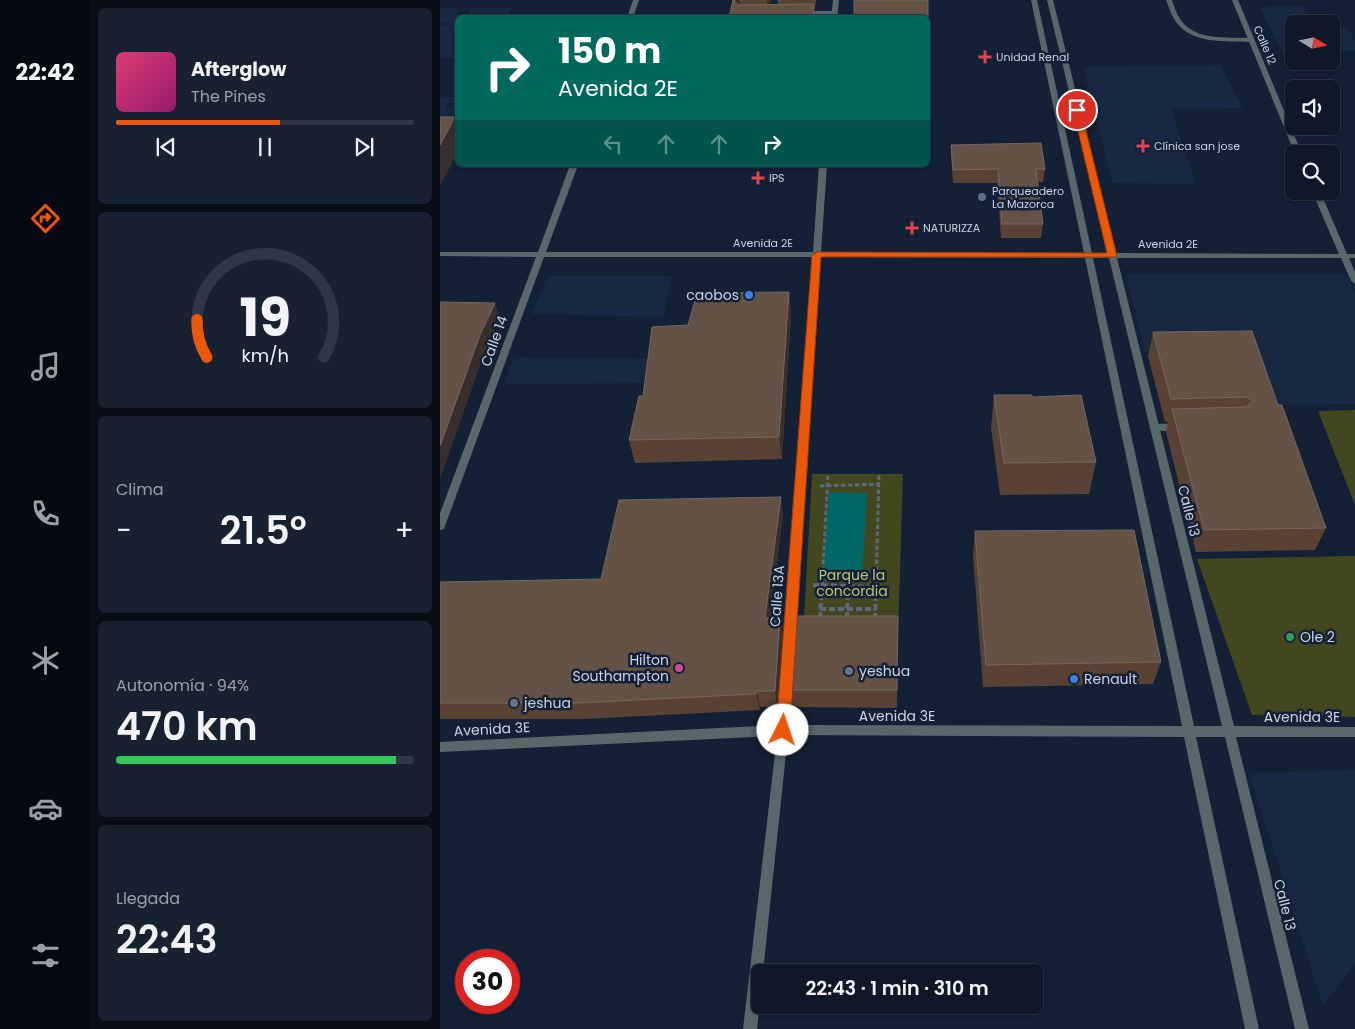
<!DOCTYPE html>
<html lang="es">
<meta charset="utf-8">
<style>
body{margin:0;font-family:Poppins,sans-serif;background:#172130;color:#f1f3f6;height:100vh;display:flex;flex-direction:column;font-size:19px;white-space:nowrap}
*{box-sizing:border-box;margin:0}
p{font-size:16px;color:#9ba0a8}
.icon{flex:none;width:28px;height:28px;fill:none;stroke:currentColor;stroke-width:2;stroke-linecap:round;stroke-linejoin:round}
.map{position:relative;flex:1;overflow:hidden}
.details{display:flex;flex-direction:column;gap:8px;padding:8px;background:#080d16;width:350px}
.details>*{flex:none}
.guide{position:absolute;left:15px;top:15px;width:475px;height:152px;border-radius:8px;box-shadow:0 1px 4px #0004,0 0 0 1px #2e3745;background:#00695c;color:#fff;overflow:hidden}
.needle{width:32px;rotate:100deg}
.tools{position:absolute;left:845px;top:15px;display:grid;gap:10px}
.tools a{display:grid;place-items:center;width:55px;height:55px;border-radius:8px;background:#0e1828;box-shadow:0 1px 4px #0004,0 0 0 1px #2e3745;font-size:25px}
.speed{position:absolute;left:15px;top:949px;display:flex;gap:10px;font-size:25px;font-weight:700;text-align:center}
.speed>*{display:grid;place-content:center;width:65px;height:65px;border-radius:50%;background:#0e1828;box-shadow:0 1px 4px #0004,0 0 0 1px #2e3745;line-height:1}
.speed .limit{border:8px solid #d22;background:#fff;color:#111}
.pin{position:absolute;display:grid;place-items:center;width:42px;height:42px;color:#fff;margin:-21px;border:2px solid #fff;border-radius:50%;box-shadow:0 1px 5px #0007}
.me{position:absolute;width:55px;margin:-28px;rotate:4deg;stroke-linejoin:round;filter:drop-shadow(0 0 4px #0008)}
.turn{display:flex;align-items:center;gap:18px;height:105px;padding:0 20px;font-size:22px}
.turn .icon{width:65px;height:65px;stroke-width:2.5}
.turn b{display:block;font-size:35px;line-height:42px}
.lanes{display:flex;align-items:center;height:48px;padding:0 20px;background:#0003;justify-content:center;gap:25px;direction:ltr}
.lanes .off{opacity:.35}
.big{font-size:38px;font-weight:600;line-height:1.1}
.details .card{flex:1;display:flex;flex-direction:column;justify-content:center;gap:8px;min-width:0;padding:0 18px;border-radius:8px;background:#172130}
.details .dial{align-items:center;gap:0}
.dial svg{height:130px;overflow:visible;fill:none;stroke:#2e3745;stroke-width:7;stroke-linecap:round;text-anchor:middle}
.dial text{fill:#f1f3f6;stroke:none}
.song{display:flex;align-items:center;gap:15px}
.cover{width:60px;height:60px;border-radius:8px;background:linear-gradient(135deg,hsl(340 70% 55%),hsl(320 70% 35%))}
.played{height:5px;border-radius:2px;background:linear-gradient(90deg,#ea580c 55%,#2e3745 55%)}
.keys{display:flex;justify-content:space-around;direction:ltr}
.heat{display:flex;justify-content:space-between;align-items:center;font-size:28px;direction:ltr}
.charge{height:8px;border-radius:4px;background:linear-gradient(90deg,#34c759 94%,#2e3745 0)}
.trip{position:absolute;left:311px;top:964px;width:292px;height:50px;border-radius:8px;background:#0e1828;box-shadow:0 1px 4px #0004,0 0 0 1px #2e3745;font-weight:600;line-height:50px;text-align:center}
main{display:flex;flex:1;min-height:0}
.tabs{display:flex;flex-direction:column;width:90px;justify-content:space-around;align-items:center;background:#060a10;color:#9ba0a8}
.tabs .icon{width:35px;height:35px}
.tabs .active{color:#ea580c}
.tabs b{font-size:22px;color:#f1f3f6}
.map>svg:first-child{display:block}
.built{fill:#182742}
.green{fill:#42471f}
.water{fill:#036667}
.lines{fill:none;stroke-linecap:round;stroke-linejoin:round}
.path-far1{stroke:#5d687a;stroke-width:3;stroke-dasharray:4.5 2.5;stroke-linecap:butt}
.path{stroke:#5d687a;stroke-width:4;stroke-dasharray:6 3;stroke-linecap:butt}
.lane{fill:#57676a;fill-rule:evenodd}
.street{fill:#57676a;fill-rule:evenodd}
.wall{fill:#594234}
.shaded-wall{fill:#382e2d}
.building{fill:#655247;stroke:#75665f}
.route{fill:#ea580c;stroke:#983908}
.health-dot{fill:#e0444e;stroke:#132035;stroke-width:2}
.service-dot{fill:#5c6f8a;stroke:#132035;stroke-width:2}
.shop-dot{fill:#3f7fe0;stroke:#132035;stroke-width:2}
.leisure-dot{fill:#2e9e5b;stroke:#132035;stroke-width:2}
.hotel-dot{fill:#d1479c;stroke:#132035;stroke-width:2}
.worship-dot{fill:#6b7280;stroke:#132035;stroke-width:2}
.labels{text-anchor:middle;stroke-width:5;stroke-linejoin:round;paint-order:stroke}
.far-street-label{font-size:11px;fill:#cad3e1;stroke:#132035}
.far-poi-label{font-size:11px;fill:#cad3e1;stroke:#132035;text-anchor:start}
.poi-label{font-size:14px;fill:#cad3e1;stroke:#132035;text-anchor:start}
.street-label{font-size:14px;fill:#cad3e1;stroke:#132035}
.park-label{font-size:14px;fill:#bcc673;stroke:#132035}
</style>
<main>
<nav class="tabs">
<b>22:42</b>
<svg class="icon active" aria-label="directions" viewBox="0 0 24 24"><path d="M12 3l9 9-9 9-9-9zM9 14v-3h6M13 9l2 2-2 2"/></svg>
<svg class="icon" aria-label="music" viewBox="0 0 24 24"><path d="M9 18V5l10-2v13"/><circle cx="6" cy="18" r="3"/><circle cx="16" cy="16" r="3"/></svg>
<svg class="icon" aria-label="phone" viewBox="0 0 24 24"><path d="M5 4h4l2 5-3 2q2 4 5 5l2-3 5 2v4C11 20 4 13 5 4z"/></svg>
<svg class="icon" aria-label="climate" viewBox="0 0 24 24"><path d="M12 3v18M4 7l16 10M4 17L20 7"/></svg>
<svg class="icon" aria-label="car" viewBox="0 0 24 24"><path d="M5 17H2v-5l4-1 3-4h7l3 4 3 1v5h-3M9 17h6M6 11h13"/><circle cx="7" cy="17" r="2"/><circle cx="17" cy="17" r="2"/></svg>
<svg class="icon" aria-label="filters" viewBox="0 0 24 24"><path d="M4 7h16M4 17h16"/><circle cx="9" cy="7" r="2"/><circle cx="15" cy="17" r="2"/></svg>
</nav>
<section class="details">
<div class="card">
<div class="song"><i class="cover"></i><div><b>Afterglow</b><p>The Pines</p></div></div>
<div class="played"></div>
<div class="keys"><svg class="icon" aria-label="previous" viewBox="0 0 24 24"><path d="M18 5L8 12l10 7zM5 5v14"/></svg><svg class="icon" aria-label="pause" viewBox="0 0 24 24"><path d="M8 5v14M16 5v14"/></svg><svg class="icon" aria-label="next" viewBox="0 0 24 24"><path d="M6 5l10 7-10 7zM19 5v14"/></svg></div>
</div>
<div class="card dial"><svg viewBox="0 0 100 80">
<path d="M14 69A42 42 0 1 1 86 69"/>
<path d="M14 69A42 42 0 0 1 8 46" stroke="#ea580c"/>
<text x="50" y="56" font-size="32" font-weight="700">19</text>
<text x="50" y="72" font-size="11">km/h</text>
</svg></div>
<div class="card"><p>Clima</p>
<div class="heat"><a>−</a><b class="big">21.5°</b><a>+</a></div>
</div>
<div class="card"><p>Autonomía · 94%</p><b class="big">470 km</b><div class="charge"></div></div>
<div class="card"><p>Llegada</p><b class="big">22:43</b></div>
</section>
<div class="map">
<svg width="915" height="1029" viewBox="0 0 915 1029">
<rect width="100%" height="100%" fill="#132035"/>
<g class="built">
<polygon points="863,6 871,24 854,24 854,51 842,51 819,7"/>
<polygon points="0,8 19,9 17,15 27,15 31,8 72,8 67,17 18,18 17,23 0,23"/>
<rect x="0" y="25" width="17" height="33"/>
<polygon points="891,26 907,27 915,41 915,51 891,51"/>
<polygon points="781,65 803,108 731,109 756,184 672,183 643,67"/>
<polygon points="0,97 17,97 17,103 8,103 5,108 17,109 16,118 0,117"/>
<polygon points="686,274 907,274 915,294 915,404 829,405 809,350 705,352"/>
<polygon points="108,276 232,276 223,317 91,314"/>
<polygon points="74,357 216,359 211,383 64,384"/>
<polygon points="915,770 915,963 883,1006 809,773"/>
</g>
<g class="green">
<polygon points="915,410 915,505 878,411"/>
<polygon points="372,474 463,474 458,634 363,634"/>
<polygon points="915,556 915,717 812,715 757,559"/>
</g>
<polygon class="water" points="389,492 427,493 422,580 382,580"/>
<g class="lines">
<g class="path-far1">
<polyline points="380,486 439,484"/>
<polyline points="382,585 388,474"/>
<polyline points="436,585 439,474"/>
</g>
<g class="path">
<polyline points="373,585 437,587"/>
<polyline points="380,609 436,609"/>
<polyline points="380,618 382,584"/>
<polyline points="407,618 408,586"/>
<polyline points="435,619 436,584"/>
</g>
<g class="lane">
<path d="M 726,0 L 732,0 C 734,6 736,13 740,19 C 754,41 787,37 810,38 L 813,40 L 810,42 C 785,41 752,44 736,22 C 731,15 729,7 726,0 Z"/>
<polygon points="361,11 395,11 398,13 395,15 359,14 359,12"/>
<path d="M 741,423 L 746,426 C 740,432 715,433 709,427 L 714,424 Z"/>
</g>
<g class="street">
<polygon points="193,0 199,0 193,18 187,18"/>
<polygon points="393,0 399,0 397,18 391,18"/>
<path d="M 591,0 L 597,0 L 652,253 L 668,253 L 607,0 L 613,0 L 676,253 L 899,254 L 872,191 L 880,191 L 907,254 L 915,254 L 915,258 L 909,258 L 915,272 L 915,284 L 911,281 L 901,258 L 677,258 L 794,726 L 915,727 L 915,737 L 796,737 L 869,1029 L 855,1029 L 785,737 L 756,737 L 819,1029 L 805,1029 L 744,737 L 348,735 L 323,972 L 320,972 L 320,1001 L 317,1029 L 303,1029 L 337,736 L 0,752 L 0,742 L 338,725 L 372,257 L 104,257 L 5,526 L 4,529 L 0,530 L 0,513 L 96,257 L 0,256 L 0,252 L 98,252 L 130,165 L 138,165 L 106,252 L 373,252 L 379,165 L 387,165 L 381,252 L 644,253 ZM 380,257 L 645,258 L 742,726 L 349,725 ZM 653,258 L 669,258 L 782,726 L 754,726 Z"/>
<polygon points="792,0 798,0 862,154 855,154"/>
</g>
</g>
<g class="wall">
<polygon points="293,0 331,0 329,5 338,5 337,0 376,0 375,9 374,9 374,18 289,18"/>
<polygon points="511,145 605,169 603,182 598,182 603,224 601,238 561,238 557,183 513,183 511,158"/>
<polygon points="349,292 351,315 342,459 195,463 189,440 203,396 248,325"/>
<polygon points="713,332 838,405 886,528 875,550 756,552 726,432 728,422 725,422 708,356"/>
<polygon points="554,395 592,397 656,462 649,494 560,495 551,428"/>
<polygon points="343,515 330,618 340,618 343,634 337,707 320,707 320,710 145,719 0,719 0,582 161,579"/>
<polygon points="535,531 721,662 713,684 543,687 533,555"/>
<polygon points="458,616 457,708 352,707 349,690"/>
</g>
<g class="shaded-wall">
<polygon points="295,0 299,0 300,10 294,1"/>
<polygon points="327,0 331,0 328,10"/>
<polygon points="15,117 18,125 18,152 0,186 0,145"/>
<polygon points="349,292 351,315 342,459 339,437"/>
<polygon points="55,303 60,317 46,349 0,479 0,446 40,335"/>
<polygon points="341,497 343,515 328,635 325,618"/>
<polygon points="340,618 343,634 337,707 335,691"/>
<polygon points="317,691 320,707 320,710 316,694"/>
</g>
<g class="building">
<polygon points="293,0 295,0 294,1 299,5 374,4 373,18 289,18"/>
<polygon points="414,0 488,0 488,54 488,18 414,18"/>
<polygon points="0,117 15,117 0,145"/>
<polygon points="601,143 605,169 596,169 603,224 562,224 558,169 513,170 511,145"/>
<polygon points="349,292 339,437 189,440 199,396 203,396 212,327 248,325 257,293"/>
<polygon points="0,302 55,303 40,335 0,446"/>
<polygon points="812,331 838,405 842,405 886,528 764,530 732,409 806,407 813,401 806,397 731,399 713,332"/>
<polygon points="554,395 592,395 592,397 641,395 656,462 564,463"/>
<polygon points="341,497 325,618 340,618 335,691 317,691 316,694 138,703 0,703 0,582 161,579 179,500"/>
<polygon points="694,530 721,662 546,665 535,531"/>
<polygon points="355,616 458,616 457,690 349,690"/>
</g>
<polygon class="route" points="637,107 641,110 677,256 676,257 381,257 350,730 348,734 343,736 338,734 336,730 372,255 377,252 667,253 633,110"/>
<g class="health-dot">
<path d="M542.5 49.5h5v5h5v5h-5v5h-5v-5h-5v-5h5z"/>
<path d="M700.5 138.5h5v5h5v5h-5v5h-5v-5h-5v-5h5z"/>
<path d="M315.5 170.5h5v5h5v5h-5v5h-5v-5h-5v-5h5z"/>
<path d="M469.5 220.5h5v5h5v5h-5v5h-5v-5h-5v-5h5z"/>
</g>
<circle class="service-dot" cx="542" cy="197" r="5"/>
<g class="shop-dot">
<circle cx="309" cy="295" r="5"/>
<circle cx="634" cy="679" r="5"/>
</g>
<circle class="leisure-dot" cx="850" cy="637" r="5"/>
<circle class="hotel-dot" cx="239" cy="668" r="5"/>
<g class="worship-dot">
<circle cx="409" cy="671" r="5"/>
<circle cx="74" cy="703" r="5"/>
</g>
<g class="labels">
<g class="far-street-label">
<text transform="translate(825 45) rotate(67)" y="4">Calle 12</text>
<text x="323" y="247">Avenida 2E</text>
<text x="728" y="248">Avenida 2E</text>
</g>
<g class="far-poi-label">
<text x="556" y="61">Unidad Renal</text>
<text x="714" y="150">Clínica san jose</text>
<text x="329" y="182">IPS</text>
<text x="552" y="195">Parqueadero<tspan x="552" dy="13">La Mazorca</tspan></text>
<text x="483" y="232">NATURIZZA</text>
</g>
<g class="poi-label">
<text x="299" y="300" text-anchor="end">caobos</text>
<text x="860" y="642">Ole 2</text>
<text x="229" y="665" text-anchor="end">Hilton<tspan x="229" dy="16">Southampton</tspan></text>
<text x="419" y="676">yeshua</text>
<text x="644" y="684">Renault</text>
<text x="84" y="708">jeshua</text>
</g>
<g class="street-label">
<text transform="translate(54 341) rotate(-70)" y="5">Calle 14</text>
<text transform="translate(749 511) rotate(76)" y="5">Calle 13</text>
<text transform="translate(337 596) rotate(-86)" y="5">Calle 13A</text>
<text x="457" y="721">Avenida 3E</text>
<text x="862" y="722">Avenida 3E</text>
<text transform="translate(52 729) rotate(-3)" y="5">Avenida 3E</text>
<text transform="translate(845 905) rotate(76)" y="5">Calle 13</text>
</g>
<g class="park-label">
<text x="412" y="580">Parque la<tspan x="412" dy="16">concordia</tspan></text>
</g>
</g>
</svg>
<div class="tools">
<a><svg class="needle" viewBox="-14 -14 28 28"><path d="M0-13l5 13h-10z" fill="#e53935"/><path d="M0 13l5-13h-10z" fill="#9ba0a8"/></svg></a>
<a><svg class="icon" aria-label="sound" viewBox="0 0 24 24"><path d="M4 9h4l5-4v14l-5-4H4zM17 9q2 3 0 6"/></svg></a>
<a><svg class="icon" aria-label="search" viewBox="0 0 24 24"><circle cx="10" cy="10" r="6"/><path d="M15 15l6 6"/></svg></a>
</div>
<div class="speed"><div class="limit">30</div></div>
<div class="pin" style="left:637px;top:110px;background:#d93025"><svg class="icon" aria-label="arrive" viewBox="0 0 24 24"><path d="M6 21V4h12l-3 4 3 4H6"/></svg></div>
<svg class="me" style="left:343px;top:730px" viewBox="-20 -20 40 40"><circle r="19" fill="#fff"/><path d="M0-13L10 11 0 6-10 11z" fill="#ea580c"/></svg>
<div class="trip">22:43 · 1 min · 310 m</div>
<div class="guide">
<div class="turn"><svg class="icon" aria-label="right" viewBox="0 0 24 24"><path d="M7 20v-9h11M14 6l5 5-5 5"/></svg><div><b>150 m</b>Avenida 2E</div></div>
<div class="lanes"><svg class="icon off" aria-label="left" viewBox="0 0 24 24"><path d="M17 20v-9H6M10 6l-5 5 5 5"/></svg><svg class="icon off" aria-label="ahead" viewBox="0 0 24 24"><path d="M12 20V5M6 11l6-6 6 6"/></svg><svg class="icon off" aria-label="ahead" viewBox="0 0 24 24"><path d="M12 20V5M6 11l6-6 6 6"/></svg><svg class="icon" aria-label="right" viewBox="0 0 24 24"><path d="M7 20v-9h11M14 6l5 5-5 5"/></svg></div>
</div>
</div>
</main>
